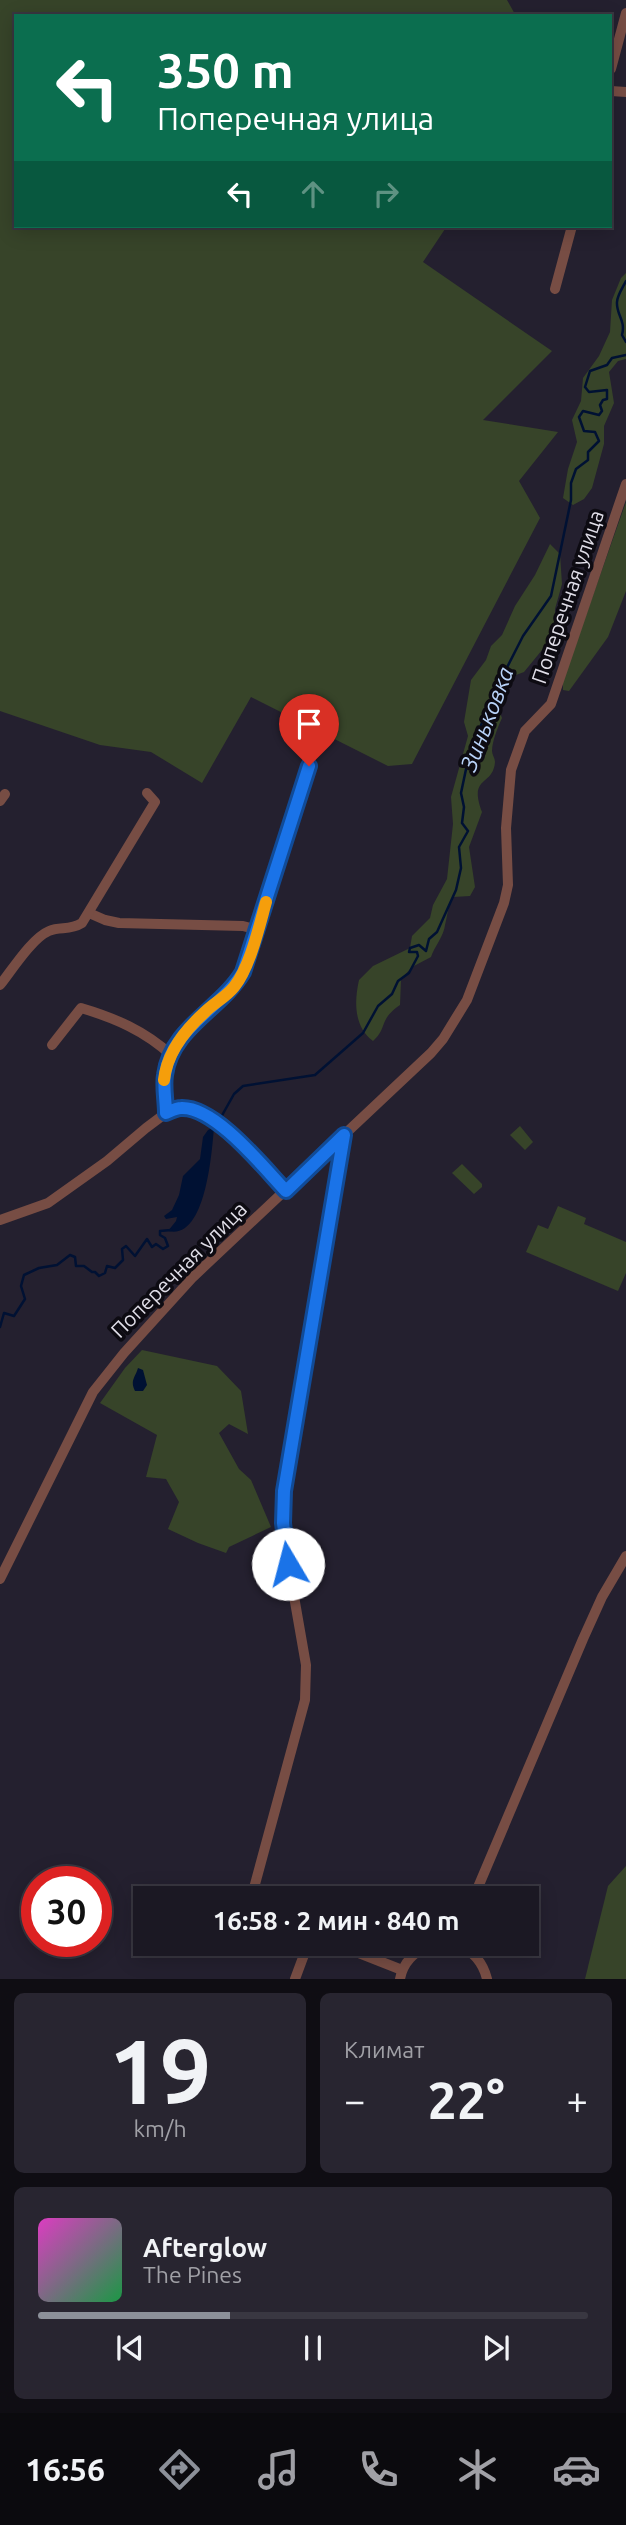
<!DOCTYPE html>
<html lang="ru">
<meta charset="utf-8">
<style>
body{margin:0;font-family:Ubuntu,sans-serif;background:#282530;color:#f1f3f6;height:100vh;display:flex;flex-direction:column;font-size:26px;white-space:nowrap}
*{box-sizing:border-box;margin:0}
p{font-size:23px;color:#a0a0a6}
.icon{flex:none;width:38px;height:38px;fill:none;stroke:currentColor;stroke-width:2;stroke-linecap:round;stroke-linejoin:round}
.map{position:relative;height:1979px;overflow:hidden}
.panel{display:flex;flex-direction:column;gap:14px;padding:14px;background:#0f0d13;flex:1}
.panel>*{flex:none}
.top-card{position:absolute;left:14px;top:14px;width:598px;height:214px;border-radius:0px;box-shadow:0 4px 18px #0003,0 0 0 2px #393741;background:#0b6e4f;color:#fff;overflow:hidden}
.speed{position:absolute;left:21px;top:1866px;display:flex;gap:14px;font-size:35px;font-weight:700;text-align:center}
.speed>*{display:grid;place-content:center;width:91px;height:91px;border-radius:50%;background:#1b1823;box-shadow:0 4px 18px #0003,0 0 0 2px #393741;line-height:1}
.speed .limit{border:10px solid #d22;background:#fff;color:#111}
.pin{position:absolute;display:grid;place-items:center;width:60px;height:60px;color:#fff;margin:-72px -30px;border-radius:50% 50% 50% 0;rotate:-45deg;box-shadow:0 0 7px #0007}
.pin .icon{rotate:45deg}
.me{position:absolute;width:77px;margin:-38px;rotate:352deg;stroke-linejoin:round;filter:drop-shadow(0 0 5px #0008)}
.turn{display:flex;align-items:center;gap:24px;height:147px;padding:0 28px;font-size:32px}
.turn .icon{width:91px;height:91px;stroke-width:2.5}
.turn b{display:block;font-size:49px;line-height:60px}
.lanes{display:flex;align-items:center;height:66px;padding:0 28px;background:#0003;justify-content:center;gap:35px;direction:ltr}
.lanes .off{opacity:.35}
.big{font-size:52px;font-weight:700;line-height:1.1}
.panel .widget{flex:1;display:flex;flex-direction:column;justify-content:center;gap:10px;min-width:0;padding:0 24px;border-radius:10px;background:#282530}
.panel .dial{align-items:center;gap:0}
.dial b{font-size:91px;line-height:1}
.song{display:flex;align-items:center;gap:21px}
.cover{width:84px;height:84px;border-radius:10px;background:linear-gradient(135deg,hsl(310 70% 55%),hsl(140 70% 35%))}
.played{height:7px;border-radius:4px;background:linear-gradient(90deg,#8c9099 35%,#393741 35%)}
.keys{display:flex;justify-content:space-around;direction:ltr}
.heat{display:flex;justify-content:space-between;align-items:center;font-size:38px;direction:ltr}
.panel .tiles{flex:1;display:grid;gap:14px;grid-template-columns:1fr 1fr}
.widget:last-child{grid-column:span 2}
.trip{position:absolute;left:133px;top:1886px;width:406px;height:70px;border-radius:0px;background:#1b1823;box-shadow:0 4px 18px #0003,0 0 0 2px #393741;font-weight:700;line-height:70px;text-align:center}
.dock{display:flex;height:112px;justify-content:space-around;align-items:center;background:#0b0a0e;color:#a0a0a6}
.dock .icon{width:49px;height:49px}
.dock .selected{color:#8c9099}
.dock b{font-size:32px;color:#f1f3f6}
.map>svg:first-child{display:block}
.green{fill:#374429}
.water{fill:#013}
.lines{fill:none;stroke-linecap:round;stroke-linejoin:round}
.stream{stroke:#013;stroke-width:2.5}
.minor{stroke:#774d44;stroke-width:10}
.route-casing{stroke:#114b97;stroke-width:18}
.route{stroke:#1a73e8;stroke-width:12}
.slow{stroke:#f59e0b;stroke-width:12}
.labels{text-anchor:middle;stroke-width:7;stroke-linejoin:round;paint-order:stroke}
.street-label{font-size:21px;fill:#dfdde7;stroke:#0d0b12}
.water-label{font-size:23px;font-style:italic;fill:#b9d3f9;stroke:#0d0b12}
</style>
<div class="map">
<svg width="626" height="1979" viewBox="0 0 626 1979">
<rect width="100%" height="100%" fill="#24202f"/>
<g class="green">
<polygon points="0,0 507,0 516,16 16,16 16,226 447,226 423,262 552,351 483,420 558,432 519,481 540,518 412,764 388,766 251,697 202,783 151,752 100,745 0,711"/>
<polygon points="626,273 626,359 618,361 609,372 614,403 604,426 604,444 592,488 584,499 573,505 563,498 568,469 577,442 572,420 581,401 583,378 599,356 610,332 612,300 621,278"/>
<polygon points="626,502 626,591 608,637 569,691 563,690 563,680"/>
<path d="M 550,544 L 560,554 L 562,584 L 555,609 L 555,625 L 551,639 L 524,672 L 508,678 C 502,692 495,702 502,718 C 498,727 492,741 492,751 C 492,755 495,758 495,762 C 493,787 468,775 482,812 L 469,847 L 475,887 L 470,896 L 453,897 C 447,910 448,913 445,925 C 444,936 434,947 431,957 L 412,967 L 401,979 L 400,1005 C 378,1020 388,1028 373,1041 C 354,1027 354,1002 359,980 L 373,966 L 410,948 L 412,936 L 430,918 L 433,905 L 447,879 L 453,824 L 451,797 L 468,736 L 464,722 L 471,680 L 486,660 L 491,646 L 502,635 L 515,606 L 535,575 Z"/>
<polygon points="520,1126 533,1142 525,1150 510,1135"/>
<polygon points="462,1164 482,1184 482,1187 474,1194 452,1173"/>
<polygon points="558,1206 586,1218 584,1224 626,1242 626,1273 618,1291 526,1252 538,1225 548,1229"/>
<polygon points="142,1350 217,1366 241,1391 248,1434 229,1424 219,1433 239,1469 251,1480 271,1527 229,1547 226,1553 198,1543 168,1529 179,1502 166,1479 146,1477 157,1435 100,1403 125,1368"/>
<polygon points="626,1866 626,1979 585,1979 608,1886"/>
</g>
<g class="water">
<path d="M 214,1127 C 212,1151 206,1241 168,1231 L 176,1221 L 177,1217 L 166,1219 L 164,1216 L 172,1210 L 179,1195 L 183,1176 L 200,1159 L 203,1137 L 208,1130 Z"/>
<path d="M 138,1368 L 143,1370 L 147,1385 L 143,1391 L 135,1391 C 130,1380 135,1378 138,1368 Z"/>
</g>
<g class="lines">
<g class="stream">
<path d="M 626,281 C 623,287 617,296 617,302 C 616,315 626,320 622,335 L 626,342"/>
<polyline points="220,1119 234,1094 243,1086 315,1075 363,1033 378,1006 392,994 398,981 409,973 418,956 417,952 409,952 410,948 419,945 426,951 429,939 437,932 456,890 461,868 459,847 468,831 462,823 464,807 461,793 469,755 494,693 523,636 551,596 571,500 571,483 576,469 588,460 588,452 599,441 595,432 584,431 579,417 583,411 599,415 602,411 600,405 603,400 607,399 607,390 589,392 585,387 590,371 607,365 612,358 626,355"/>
<polyline points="0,1327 4,1313 14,1316 25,1299 21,1286 24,1275 39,1268 57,1265 70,1255 75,1257 76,1266 84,1266 92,1272 95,1272 99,1276 105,1273 107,1266 115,1268 123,1260 122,1249 126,1246 135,1256 147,1239 152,1247 156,1244 163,1249 168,1246 165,1238 160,1235 160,1231 171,1230"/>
</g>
<g class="minor">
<polyline points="611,69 626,13"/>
<polyline points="611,91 626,92"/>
<polyline points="555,289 572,226"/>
<polyline points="0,801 5,794"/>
<polyline points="89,913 105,920 119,923 243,926 258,930"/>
<path d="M 0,985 C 12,970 32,938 49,931 C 61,926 69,931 82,923 L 155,802 L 147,793"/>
<path d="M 52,1045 L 81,1008 C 115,1018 145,1031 171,1055"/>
<path d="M 166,1113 C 166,1101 163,1087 165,1075 C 170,1028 221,1009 242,972 L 302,792 L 315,741 L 312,735 L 287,722"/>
<polyline points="0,1220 48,1203 107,1161 146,1128 166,1113 179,1108 200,1112 228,1130 286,1191"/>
<polyline points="0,1579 93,1392 124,1353 193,1277 431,1053 443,1039 467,1000 504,903 508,885 506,828 511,770 525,731 551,704 626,484"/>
<polyline points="251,1899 305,1700 306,1665 284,1539 283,1507 344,1136"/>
<polyline points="473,1899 583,1639 602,1597 626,1556"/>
<polyline points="336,1944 402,1970"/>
<path d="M 457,1944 C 473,1951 483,1962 487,1979"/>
<polyline points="295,1979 308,1944"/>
<path d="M 400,1979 C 403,1962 414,1953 429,1944"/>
</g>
</g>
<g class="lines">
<defs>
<path id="route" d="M 288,1564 L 283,1523 L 284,1491 L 344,1135 L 286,1191 C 264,1168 215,1106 181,1108 C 176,1108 171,1111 166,1113 C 166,1101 163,1087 165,1075 C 171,1028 221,1009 243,972 L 309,766"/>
</defs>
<use href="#route" class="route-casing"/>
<use href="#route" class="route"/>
<path class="slow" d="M 164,1080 C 167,1052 185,1030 205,1012 C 214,1003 226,997 234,987 C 250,967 259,927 266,902"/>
</g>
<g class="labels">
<g class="street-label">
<text transform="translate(568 597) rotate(-71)" y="7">Поперечная улица</text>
<text transform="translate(179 1270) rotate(-45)" y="7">Поперечная улица</text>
</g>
<g class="water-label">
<text transform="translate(487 719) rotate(-69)" y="8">Зиньковка</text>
</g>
</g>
</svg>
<div class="speed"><div class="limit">30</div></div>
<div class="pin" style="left:309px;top:766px;background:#d93025"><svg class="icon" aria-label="arrive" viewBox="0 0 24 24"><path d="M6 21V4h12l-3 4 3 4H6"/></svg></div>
<svg class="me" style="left:288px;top:1564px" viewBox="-20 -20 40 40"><circle r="19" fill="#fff"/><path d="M0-13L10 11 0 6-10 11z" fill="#1a73e8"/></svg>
<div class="trip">16:58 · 2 мин · 840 m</div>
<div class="top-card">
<div class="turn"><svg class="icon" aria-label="left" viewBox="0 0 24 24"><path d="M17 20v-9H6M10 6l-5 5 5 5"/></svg><div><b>350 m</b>Поперечная улица</div></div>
<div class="lanes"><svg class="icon" aria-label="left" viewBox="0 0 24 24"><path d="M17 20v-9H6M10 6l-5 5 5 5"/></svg><svg class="icon off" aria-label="ahead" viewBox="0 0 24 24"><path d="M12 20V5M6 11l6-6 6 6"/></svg><svg class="icon off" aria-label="right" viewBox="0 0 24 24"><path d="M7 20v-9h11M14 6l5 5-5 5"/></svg></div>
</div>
</div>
<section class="panel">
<div class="tiles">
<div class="widget dial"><b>19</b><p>km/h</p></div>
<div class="widget"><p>Климат</p>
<div class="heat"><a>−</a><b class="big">22°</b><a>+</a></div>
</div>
<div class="widget">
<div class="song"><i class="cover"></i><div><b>Afterglow</b><p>The Pines</p></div></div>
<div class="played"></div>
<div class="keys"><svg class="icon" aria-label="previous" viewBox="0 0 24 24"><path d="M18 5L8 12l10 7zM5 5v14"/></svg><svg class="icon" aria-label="pause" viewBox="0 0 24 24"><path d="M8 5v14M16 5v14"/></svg><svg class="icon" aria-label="next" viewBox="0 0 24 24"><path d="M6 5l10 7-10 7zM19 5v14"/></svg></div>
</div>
</div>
</section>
<nav class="dock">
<b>16:56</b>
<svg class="icon selected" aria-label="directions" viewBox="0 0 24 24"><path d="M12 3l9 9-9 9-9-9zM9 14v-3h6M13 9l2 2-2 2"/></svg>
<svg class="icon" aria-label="music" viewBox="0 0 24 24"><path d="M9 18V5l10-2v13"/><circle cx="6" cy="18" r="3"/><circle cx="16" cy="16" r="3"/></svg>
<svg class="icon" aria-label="phone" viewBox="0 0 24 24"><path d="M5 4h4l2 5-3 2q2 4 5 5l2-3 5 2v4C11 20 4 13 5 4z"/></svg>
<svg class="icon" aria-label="climate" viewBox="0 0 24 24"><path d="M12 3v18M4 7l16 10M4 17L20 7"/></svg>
<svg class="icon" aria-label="car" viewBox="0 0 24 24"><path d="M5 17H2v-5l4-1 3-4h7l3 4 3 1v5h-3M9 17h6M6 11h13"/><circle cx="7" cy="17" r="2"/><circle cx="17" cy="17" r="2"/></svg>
</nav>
